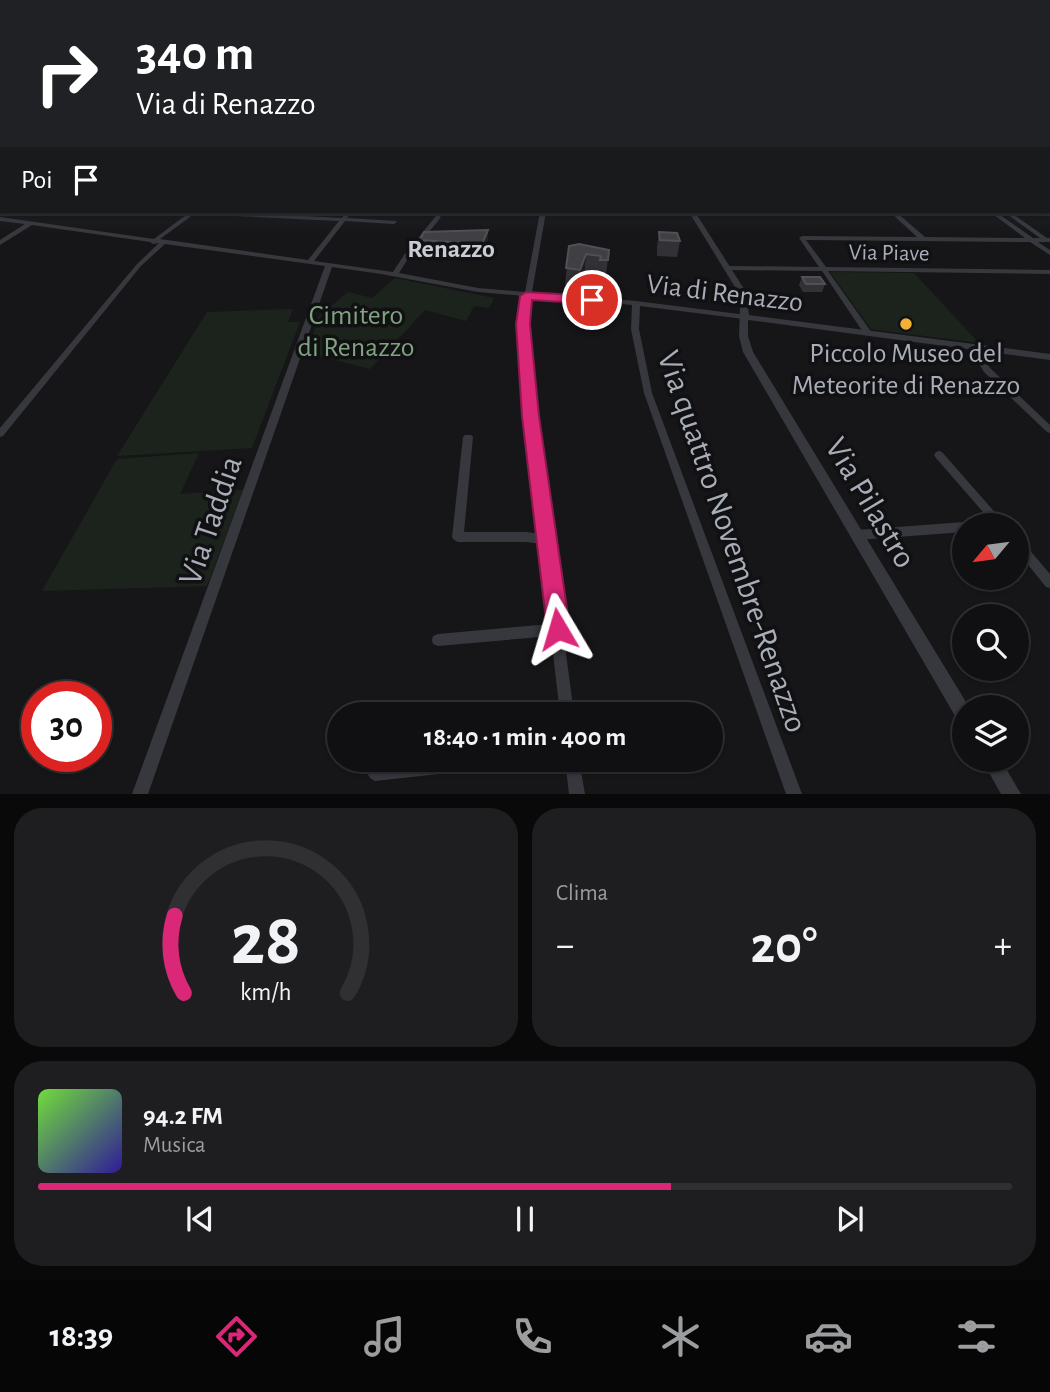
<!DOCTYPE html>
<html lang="it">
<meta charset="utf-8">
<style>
body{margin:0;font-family:"Alegreya Sans",sans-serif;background:#1e1e20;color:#f1f3f6;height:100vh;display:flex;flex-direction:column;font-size:26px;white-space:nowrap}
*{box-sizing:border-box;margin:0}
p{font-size:23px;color:#9c9d9f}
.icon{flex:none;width:38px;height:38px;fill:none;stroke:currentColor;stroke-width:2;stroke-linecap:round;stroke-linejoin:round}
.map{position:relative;height:794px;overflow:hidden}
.details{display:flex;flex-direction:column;gap:14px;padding:14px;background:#09090a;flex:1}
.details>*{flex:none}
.banner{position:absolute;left:0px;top:0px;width:1050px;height:214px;box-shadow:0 2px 5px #0004,0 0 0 2px #303032;background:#202124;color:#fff;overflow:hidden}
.needle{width:46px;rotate:241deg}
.buttons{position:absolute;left:952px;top:513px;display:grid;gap:14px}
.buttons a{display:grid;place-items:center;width:77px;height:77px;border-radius:50%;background:#101012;box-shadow:0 2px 5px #0004,0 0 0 2px #303032;font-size:35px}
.speed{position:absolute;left:21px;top:681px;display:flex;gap:14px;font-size:35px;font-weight:700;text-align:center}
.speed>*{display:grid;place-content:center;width:91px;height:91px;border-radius:50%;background:#101012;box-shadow:0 2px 5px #0004,0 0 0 2px #303032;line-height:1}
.speed .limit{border:10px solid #d22;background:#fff;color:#111}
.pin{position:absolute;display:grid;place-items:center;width:60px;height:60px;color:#fff;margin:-30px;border:4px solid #fff;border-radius:50%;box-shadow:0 2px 7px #0007}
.me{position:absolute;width:77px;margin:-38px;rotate:353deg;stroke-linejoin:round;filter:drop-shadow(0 0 5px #0008)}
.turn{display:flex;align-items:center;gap:24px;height:147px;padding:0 21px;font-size:32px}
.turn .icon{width:91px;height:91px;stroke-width:2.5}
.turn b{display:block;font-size:49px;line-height:60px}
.then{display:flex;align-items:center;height:66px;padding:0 21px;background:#0003;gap:14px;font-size:26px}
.big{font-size:52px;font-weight:700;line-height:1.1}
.details .card{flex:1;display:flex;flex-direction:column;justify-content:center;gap:10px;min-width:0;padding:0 24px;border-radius:28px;background:#1e1e20}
.details .dial{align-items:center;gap:0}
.dial svg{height:182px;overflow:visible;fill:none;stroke:#303032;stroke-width:7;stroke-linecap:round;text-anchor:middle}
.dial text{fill:#f1f3f6;stroke:none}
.song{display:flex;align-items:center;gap:21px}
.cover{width:84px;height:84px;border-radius:10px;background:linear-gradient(135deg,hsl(100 70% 55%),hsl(250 70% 35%))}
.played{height:7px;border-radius:4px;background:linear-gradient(90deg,#db2777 65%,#303032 65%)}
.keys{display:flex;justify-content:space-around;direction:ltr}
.heat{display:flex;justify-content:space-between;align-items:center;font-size:38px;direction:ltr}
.details .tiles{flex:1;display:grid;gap:14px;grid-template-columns:1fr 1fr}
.card:last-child{grid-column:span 2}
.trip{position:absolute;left:327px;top:702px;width:396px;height:70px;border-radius:35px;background:#101012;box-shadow:0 2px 5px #0004,0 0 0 2px #303032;font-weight:700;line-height:70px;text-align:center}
.dock{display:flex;height:112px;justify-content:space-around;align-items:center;background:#060607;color:#9c9d9f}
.dock .icon{width:49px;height:49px}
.dock .active{color:#db2777}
.dock b{font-size:32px;color:#f1f3f6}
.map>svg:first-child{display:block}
.green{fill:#1c231d}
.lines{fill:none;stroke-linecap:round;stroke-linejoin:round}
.minor{fill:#37383d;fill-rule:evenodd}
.tertiary{fill:#37383d;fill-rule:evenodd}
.wall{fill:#323236}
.shaded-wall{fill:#212124}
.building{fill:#3f3f44;stroke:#4f5156;stroke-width:2}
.route{fill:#db2777;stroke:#8e194d;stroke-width:2}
.poi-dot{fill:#f2b134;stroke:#111113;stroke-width:2.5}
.labels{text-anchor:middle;stroke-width:7;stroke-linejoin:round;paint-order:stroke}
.far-street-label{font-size:23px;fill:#a8adb8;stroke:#111113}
.far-quarter-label{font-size:26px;font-weight:bold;fill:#c9ccd4;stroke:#111113}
.street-label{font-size:28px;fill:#a8adb8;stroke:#111113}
.park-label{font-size:28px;fill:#7fa381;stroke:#111113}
.poi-label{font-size:28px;fill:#a8adb8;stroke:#111113}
.near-street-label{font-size:33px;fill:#a8adb8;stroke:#111113}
</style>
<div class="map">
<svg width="1050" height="794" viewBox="0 0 1050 794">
<rect width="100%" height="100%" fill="#161618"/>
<g class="green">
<polygon points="830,272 914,273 979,343 871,329"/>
<polygon points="395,278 494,298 489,308 474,306 466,321 425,310 370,369 308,353 318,317 348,292 372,298"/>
<polygon points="293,309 288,322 300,322 252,448 117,456 207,312"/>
<polygon points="199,453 180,494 243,490 207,586 42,591 117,459"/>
</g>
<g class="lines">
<g class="minor">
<path d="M 190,212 L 222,212 L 342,218 L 346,212 L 352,212 L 347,218 L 396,221 L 397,222 L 394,224 L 345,221 L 314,261 L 393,272 L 404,255 L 436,216 L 438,215 L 441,217 L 409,257 L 399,273 L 478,288 L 525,292 L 540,212 L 546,212 L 532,292 L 636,301 L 747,315 L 747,319 L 744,319 L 640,306 L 639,329 L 652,393 L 802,794 L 786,794 L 644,393 L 631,329 L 632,305 L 531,297 L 527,324 L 536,416 L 563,625 L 564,629 L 563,631 L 574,714 L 560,714 L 551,636 L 438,646 L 433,644 L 432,640 L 433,636 L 438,634 L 550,624 L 541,544 L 526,542 L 458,542 L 454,540 L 452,537 L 463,437 L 465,435 L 471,435 L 473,437 L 464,532 L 526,532 L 540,534 L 526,416 L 519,324 L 524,296 L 478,292 L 381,274 L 332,267 L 148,794 L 132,794 L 325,266 L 165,244 L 141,266 L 3,436 L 0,437 L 0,428 L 137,264 L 159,243 L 153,244 L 150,242 L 32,225 L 0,245 L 0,240 L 25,224 L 0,221 L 0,217 L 154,239 ZM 194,214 L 339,221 L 308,260 L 160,239 Z"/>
<polygon points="890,212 896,212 925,237 1025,238 990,212 996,212 1033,238 1040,238 1004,212 1010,212 1047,238 1050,238 1050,242 1038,242 1050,250 1050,255 1030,242 806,240 826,267 1050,270 1050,274 828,271 872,333 868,335 865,335 822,271 728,270 725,268 728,266 819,267 799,238 802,236 917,237"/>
<polygon points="945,212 967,212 964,214 947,215 945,214"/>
<polygon points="970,345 976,345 990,368 1050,425 1050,433 1047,432 984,372 969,347"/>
<polygon points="939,451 942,452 1006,525 981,525 982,522 990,520 936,458 934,455 936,452"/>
<polygon points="964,522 968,525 964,525 964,532 857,540 853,538 851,535 853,532 857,530"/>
<polygon points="1017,538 1021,540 1050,574 1050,588 1046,587 1017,551"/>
<polygon points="434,760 510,760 508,765 503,767 375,781 370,778 367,773 370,768 375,765"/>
<polygon points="565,760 579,760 585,794 569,794"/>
</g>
<g class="tertiary">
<polygon points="689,212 695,212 746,292 749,315 1050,354 1050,360 748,320 748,336 753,352 969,707 964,707 964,723 958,721 743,352 739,336 740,308 738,292"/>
<polygon points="982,760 1001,760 1021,794 1001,794"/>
</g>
</g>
<g class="wall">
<polygon points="659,232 680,241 677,257 657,256 657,247"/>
<polygon points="420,240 488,242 483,256 422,251"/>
<polygon points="569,246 609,250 606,276 599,276 599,271 585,270 578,286 565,285"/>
<polygon points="802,277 825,284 822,292 803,292 799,285"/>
</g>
<g class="shaded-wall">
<polygon points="488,230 488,242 483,256 482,244"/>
<polygon points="586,254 585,270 578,286 580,270"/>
</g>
<g class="building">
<polygon points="488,230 482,244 420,240 424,232"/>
<polygon points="659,232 677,233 680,241 660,240"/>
<polygon points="579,244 609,250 608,260 600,260 601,256 586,254 580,270 566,268 569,246"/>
<polygon points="802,277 820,277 825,284 806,284"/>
</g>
<linearGradient id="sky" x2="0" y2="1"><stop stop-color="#0c0c0d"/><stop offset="0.53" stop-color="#363c48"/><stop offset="1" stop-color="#363c48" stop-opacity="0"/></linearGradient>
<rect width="1050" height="235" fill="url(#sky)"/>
<polygon class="route" points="526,292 592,296 598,300 592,304 532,300 530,324 539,416 570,629 567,637 558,640 550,637 547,629 522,416 516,324 520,296"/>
<circle class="poi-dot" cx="906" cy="324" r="7"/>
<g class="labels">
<g class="far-street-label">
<text transform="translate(889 252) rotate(1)" y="8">Via Piave</text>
</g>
<g class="far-quarter-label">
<text x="451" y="257">Renazzo</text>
</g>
<g class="street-label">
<text transform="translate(725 292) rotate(7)" y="10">Via di Renazzo</text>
</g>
<g class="park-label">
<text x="356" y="324">Cimitero<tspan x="356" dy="32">di Renazzo</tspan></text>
</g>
<g class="poi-label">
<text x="906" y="362">Piccolo Museo del<tspan x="906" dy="32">Meteorite di Renazzo</tspan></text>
</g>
<g class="near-street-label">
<text transform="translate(872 502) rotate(59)" y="12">Via Pilastro</text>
<text transform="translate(209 520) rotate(-71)" y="12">Via Taddia</text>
<text transform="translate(734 541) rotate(71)" y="12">Via quattro Novembre-Renazzo</text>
</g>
</g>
</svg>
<div class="buttons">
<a><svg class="needle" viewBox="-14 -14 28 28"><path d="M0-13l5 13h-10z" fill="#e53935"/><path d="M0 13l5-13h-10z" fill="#9c9d9f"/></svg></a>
<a><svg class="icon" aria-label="search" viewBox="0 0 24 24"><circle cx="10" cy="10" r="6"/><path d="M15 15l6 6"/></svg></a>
<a><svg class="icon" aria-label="layers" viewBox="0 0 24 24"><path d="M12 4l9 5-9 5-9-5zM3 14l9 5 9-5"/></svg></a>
</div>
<div class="speed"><div class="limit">30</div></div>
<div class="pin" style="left:592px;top:300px;background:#d93025"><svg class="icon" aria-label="arrive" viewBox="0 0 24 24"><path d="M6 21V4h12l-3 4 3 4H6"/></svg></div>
<svg class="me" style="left:558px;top:629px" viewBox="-20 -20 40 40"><path d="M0-17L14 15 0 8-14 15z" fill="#db2777" stroke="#fff" stroke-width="4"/></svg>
<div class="trip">18:40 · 1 min · 400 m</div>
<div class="banner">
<div class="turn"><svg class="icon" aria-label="right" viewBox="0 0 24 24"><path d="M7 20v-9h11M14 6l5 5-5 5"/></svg><div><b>340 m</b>Via di Renazzo</div></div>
<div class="then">Poi<svg class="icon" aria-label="arrive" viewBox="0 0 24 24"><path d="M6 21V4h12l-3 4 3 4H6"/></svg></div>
</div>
</div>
<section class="details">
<div class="tiles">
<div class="card dial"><svg viewBox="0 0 100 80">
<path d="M14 69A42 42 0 1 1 86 69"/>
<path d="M14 69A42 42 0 0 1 10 35" stroke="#db2777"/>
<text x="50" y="56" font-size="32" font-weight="700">28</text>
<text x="50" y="72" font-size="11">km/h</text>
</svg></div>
<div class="card"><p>Clima</p>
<div class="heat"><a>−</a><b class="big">20°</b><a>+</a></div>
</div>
<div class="card">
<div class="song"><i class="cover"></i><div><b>94.2 FM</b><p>Musica</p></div></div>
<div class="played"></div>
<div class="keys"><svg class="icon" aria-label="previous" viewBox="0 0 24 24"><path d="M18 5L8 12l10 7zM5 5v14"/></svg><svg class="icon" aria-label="pause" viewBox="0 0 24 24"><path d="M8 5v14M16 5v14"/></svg><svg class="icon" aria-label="next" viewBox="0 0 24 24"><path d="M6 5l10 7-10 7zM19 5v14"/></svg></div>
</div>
</div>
</section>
<nav class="dock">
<b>18:39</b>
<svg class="icon active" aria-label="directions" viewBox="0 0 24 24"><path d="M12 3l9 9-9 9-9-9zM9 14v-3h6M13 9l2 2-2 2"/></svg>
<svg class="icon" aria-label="music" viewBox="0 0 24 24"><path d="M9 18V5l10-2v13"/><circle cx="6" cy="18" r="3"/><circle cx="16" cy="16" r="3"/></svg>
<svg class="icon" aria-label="phone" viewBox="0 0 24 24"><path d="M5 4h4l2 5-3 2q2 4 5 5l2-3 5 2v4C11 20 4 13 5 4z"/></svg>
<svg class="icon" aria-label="climate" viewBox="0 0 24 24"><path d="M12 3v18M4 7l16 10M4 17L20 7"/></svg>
<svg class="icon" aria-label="car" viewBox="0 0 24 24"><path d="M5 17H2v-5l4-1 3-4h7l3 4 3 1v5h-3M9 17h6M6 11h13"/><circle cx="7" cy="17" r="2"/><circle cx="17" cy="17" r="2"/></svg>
<svg class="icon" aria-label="filters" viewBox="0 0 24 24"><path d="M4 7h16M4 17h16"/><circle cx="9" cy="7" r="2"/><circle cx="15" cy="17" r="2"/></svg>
</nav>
